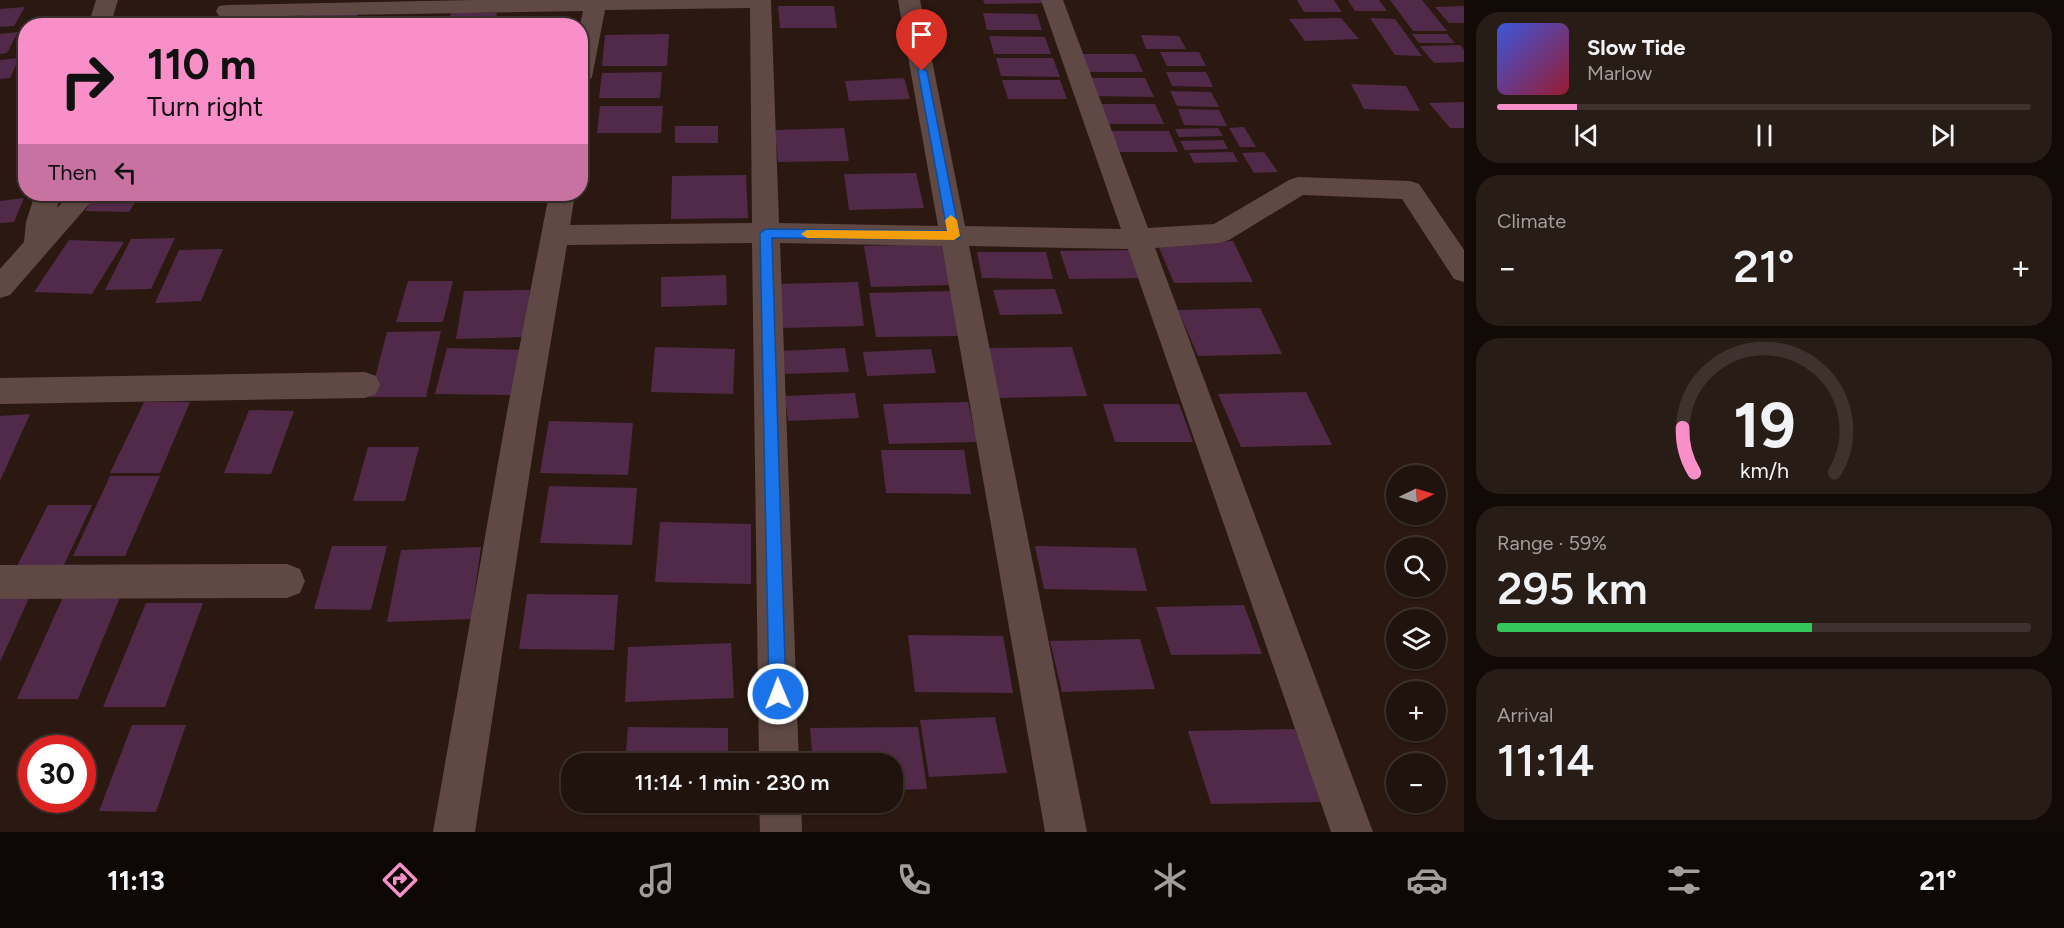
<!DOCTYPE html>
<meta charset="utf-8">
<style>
body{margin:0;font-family:Figtree,sans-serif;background:#281c16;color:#f1f3f6;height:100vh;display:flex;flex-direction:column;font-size:22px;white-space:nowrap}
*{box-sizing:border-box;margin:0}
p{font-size:20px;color:#a29e9d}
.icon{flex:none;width:33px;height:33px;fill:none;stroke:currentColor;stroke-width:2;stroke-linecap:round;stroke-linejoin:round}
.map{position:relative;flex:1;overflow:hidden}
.sheet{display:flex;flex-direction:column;gap:12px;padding:12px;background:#120a07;width:600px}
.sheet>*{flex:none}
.guide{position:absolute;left:18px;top:18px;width:570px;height:183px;border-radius:24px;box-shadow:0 2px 4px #0004,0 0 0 2px #3d322e;background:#f98fc9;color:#111;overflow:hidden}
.needle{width:39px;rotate:85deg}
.buttons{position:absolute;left:1386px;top:465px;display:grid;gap:12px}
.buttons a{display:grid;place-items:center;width:60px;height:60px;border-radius:50%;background:#20130d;box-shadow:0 2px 4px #0004,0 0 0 2px #3d322e;font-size:30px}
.speed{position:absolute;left:18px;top:735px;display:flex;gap:12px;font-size:30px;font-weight:700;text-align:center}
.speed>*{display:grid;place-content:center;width:78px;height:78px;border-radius:50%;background:#20130d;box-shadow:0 2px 4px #0004,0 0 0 2px #3d322e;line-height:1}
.speed .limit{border:9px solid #d22;background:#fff;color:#111}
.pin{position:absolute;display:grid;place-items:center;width:51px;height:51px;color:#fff;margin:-62px -26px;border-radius:50% 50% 50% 0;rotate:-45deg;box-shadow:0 0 6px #0007}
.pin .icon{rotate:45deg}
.me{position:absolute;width:66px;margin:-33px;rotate:359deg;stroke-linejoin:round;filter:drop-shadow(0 0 4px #0008)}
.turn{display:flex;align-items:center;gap:21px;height:126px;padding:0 30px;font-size:27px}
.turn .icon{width:78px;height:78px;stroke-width:2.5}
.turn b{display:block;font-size:42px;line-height:51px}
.then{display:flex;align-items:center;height:57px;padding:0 30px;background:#0003;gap:12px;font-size:22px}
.big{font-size:45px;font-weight:600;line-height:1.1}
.sheet .card{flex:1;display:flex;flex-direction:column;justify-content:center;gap:9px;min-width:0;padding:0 21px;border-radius:24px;background:#281c16}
.sheet .dial{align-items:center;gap:0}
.dial svg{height:156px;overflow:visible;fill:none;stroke:#3d322e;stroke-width:7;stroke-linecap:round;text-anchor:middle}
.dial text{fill:#f1f3f6;stroke:none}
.song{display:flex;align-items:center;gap:18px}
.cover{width:72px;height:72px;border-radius:9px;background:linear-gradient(135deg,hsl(230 70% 55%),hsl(350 70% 35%))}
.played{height:6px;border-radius:3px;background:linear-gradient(90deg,#f98fc9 15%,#3d322e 15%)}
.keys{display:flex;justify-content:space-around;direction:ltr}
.heat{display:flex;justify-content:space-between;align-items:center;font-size:33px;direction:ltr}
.charge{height:9px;border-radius:4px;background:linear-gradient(90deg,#34c759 59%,#3d322e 0)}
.trip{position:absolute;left:561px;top:753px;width:342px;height:60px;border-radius:24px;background:#20130d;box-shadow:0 2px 4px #0004,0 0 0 2px #3d322e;font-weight:600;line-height:60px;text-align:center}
.tabs{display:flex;height:96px;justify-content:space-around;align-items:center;background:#0d0805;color:#a29e9d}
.tabs .icon{width:42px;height:42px}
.tabs .on{color:#f98fc9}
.tabs b{font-size:27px;color:#f1f3f6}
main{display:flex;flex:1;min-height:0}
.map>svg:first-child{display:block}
.building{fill:#502a48}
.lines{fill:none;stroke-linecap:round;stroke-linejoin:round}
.minor{fill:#604945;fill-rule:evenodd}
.route{fill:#1a73e8;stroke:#114b97;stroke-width:1.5}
.slow{fill:#f59e0b}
</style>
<main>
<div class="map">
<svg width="1464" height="832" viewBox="0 0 1464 832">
<rect width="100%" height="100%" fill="#2b1911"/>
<g class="building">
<polygon points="983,0 1043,0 1045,3 985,4"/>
<polygon points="1297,0 1334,0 1342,12 1304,12"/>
<polygon points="1348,0 1379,0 1387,11 1355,11"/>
<polygon points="1390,0 1422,0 1447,31 1413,31"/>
<polygon points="309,6 361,6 353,26 299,26"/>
<polygon points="778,6 834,6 837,28 780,28"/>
<polygon points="1464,6 1464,23 1449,23 1435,7"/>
<polygon points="25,7 14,26 0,27 0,9"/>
<polygon points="451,13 497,13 494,26 447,26"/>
<polygon points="983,13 1037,14 1042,30 987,30"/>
<polygon points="96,16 91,26 38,26 40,21"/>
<polygon points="1341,18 1359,39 1305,41 1289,19"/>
<polygon points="1370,18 1395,19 1422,56 1395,55"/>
<polygon points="186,21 184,26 153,26 153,24"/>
<polygon points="18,32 7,53 0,54 0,34"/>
<polygon points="669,34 667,66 602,66 605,35"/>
<polygon points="1412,34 1447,34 1455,43 1419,43"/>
<polygon points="1141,35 1179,36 1186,49 1146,49"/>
<polygon points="989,36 1045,37 1051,54 994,54"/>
<polygon points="1460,45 1464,50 1464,62 1434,63 1420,46"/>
<polygon points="1160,52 1199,52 1206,66 1167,66"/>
<polygon points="1079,54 1135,54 1143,72 1086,72"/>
<polygon points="19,58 10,78 0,79 0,60"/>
<polygon points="996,58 1053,58 1060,77 1001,76"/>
<polygon points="662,72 660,98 599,98 602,73"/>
<polygon points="1166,72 1206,72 1213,87 1172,86"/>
<polygon points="904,78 910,99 849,101 845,81"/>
<polygon points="1087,78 1145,78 1154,97 1094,96"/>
<polygon points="1002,80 1060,80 1067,99 1008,99"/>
<polygon points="1351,84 1406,86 1420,111 1364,109"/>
<polygon points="1170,91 1211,92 1219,107 1177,106"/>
<polygon points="1464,102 1464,128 1450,128 1429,103"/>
<polygon points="1095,104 1155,104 1164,124 1102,124"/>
<polygon points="600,106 663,106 661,133 597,133"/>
<polygon points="1178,109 1219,110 1227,126 1184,125"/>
<rect x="675" y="126" width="43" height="17"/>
<polygon points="1244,127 1256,147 1240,147 1229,128"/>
<polygon points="844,128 849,161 778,162 775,130"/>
<polygon points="1218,128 1223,136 1179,137 1175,129"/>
<polygon points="1107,131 1169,131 1178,152 1115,152"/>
<polygon points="1223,140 1228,149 1185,150 1180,141"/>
<polygon points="1233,152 1238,162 1194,163 1189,153"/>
<polygon points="1264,152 1278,172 1254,173 1242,153"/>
<polygon points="916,173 924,208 849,210 844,174"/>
<polygon points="746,175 748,218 671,219 672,176"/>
<polygon points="96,194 140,194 129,212 85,211"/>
<polygon points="24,198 14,222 0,223 0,201"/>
<polygon points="175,238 151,289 105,290 131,239"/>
<polygon points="69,240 124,242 92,294 34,292"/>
<polygon points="1233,241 1253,282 1174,283 1157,243"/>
<polygon points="941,244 951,285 871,287 864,246"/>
<polygon points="223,249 201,301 155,303 179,250"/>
<polygon points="1134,250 1144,278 1069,279 1060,251"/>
<polygon points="977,252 1046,252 1053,279 982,278"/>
<polygon points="726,275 727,305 661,307 661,277"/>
<polygon points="408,281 453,281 443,322 396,322"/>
<polygon points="858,282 864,326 781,328 777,284"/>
<polygon points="1055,289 1063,314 1000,315 993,290"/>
<polygon points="530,290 524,337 456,339 464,291"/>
<polygon points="950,291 960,336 876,337 869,293"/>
<polygon points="1260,308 1282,354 1198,356 1178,310"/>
<polygon points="441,331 426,397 370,397 387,332"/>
<polygon points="655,347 735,349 733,394 651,392"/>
<polygon points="1072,347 1087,396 999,398 988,348"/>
<polygon points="447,348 526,350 517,395 435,394"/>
<polygon points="845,348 849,372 780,374 778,351"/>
<polygon points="931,349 936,373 867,376 863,352"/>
<polygon points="1306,392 1332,445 1241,447 1218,394"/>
<polygon points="855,393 859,418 788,421 785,396"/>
<polygon points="144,402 190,402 160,473 110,473"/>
<polygon points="968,402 977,442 889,444 883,404"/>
<polygon points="1103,404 1179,404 1193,442 1115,442"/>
<polygon points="249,410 294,411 271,474 224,473"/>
<polygon points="30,414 0,481 0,416"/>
<polygon points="549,421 633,423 628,475 540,473"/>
<polygon points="368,447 419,447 405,501 353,501"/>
<polygon points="881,450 964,450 971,494 886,493"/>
<polygon points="110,476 160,476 125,556 73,556"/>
<polygon points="549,486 637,488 632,545 540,543"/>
<polygon points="48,505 92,505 62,569 15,570"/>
<polygon points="660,522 751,524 751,584 655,582"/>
<polygon points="332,546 387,546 371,610 314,609"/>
<polygon points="1035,546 1136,548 1147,591 1044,589"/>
<polygon points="481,547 471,619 387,622 401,550"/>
<polygon points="527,594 618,595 614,650 519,649"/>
<polygon points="64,595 121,595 78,699 17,699"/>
<polygon points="29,598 0,662 0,599"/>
<polygon points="146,603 203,603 165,707 103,707"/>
<polygon points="1244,605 1262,654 1171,655 1156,607"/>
<polygon points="908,635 1003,636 1013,693 915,692"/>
<polygon points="1140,639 1155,689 1062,692 1050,641"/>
<polygon points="731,643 734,698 625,702 628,647"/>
<polygon points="995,717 1007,773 929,777 920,720"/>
<polygon points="132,725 186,725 156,812 99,811"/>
<polygon points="628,727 728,728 728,764 625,764"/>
<polygon points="918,727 927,789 892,790 892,764 813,764 810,728"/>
<polygon points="1295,729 1322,802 1211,804 1188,731"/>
</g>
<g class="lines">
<g class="minor">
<polygon points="96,0 118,0 110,26 88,26"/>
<polygon points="473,0 771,0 779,223 938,226 898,0 920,0 965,226 1121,229 1041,0 1063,0 1148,228 1214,224 1289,180 1298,177 1410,181 1419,184 1464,250 1464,282 1454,279 1402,199 1303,195 1229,240 1219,243 1155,248 1373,832 1331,832 1128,249 969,246 1087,832 1045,832 942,246 780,243 799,764 759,764 752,243 567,245 539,412 475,832 433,832 507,412 549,194 575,194 570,225 752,223 750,8 605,10 592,77 588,82 580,84 580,26 583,11 227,17 219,16 216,11 219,6 227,5"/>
<polygon points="35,194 61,194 57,208 70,194 98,194 10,295 0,298 0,269 24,242 26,222"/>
<polygon points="365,372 376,376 380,385 376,394 365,398 0,404 0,378"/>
<polygon points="287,564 300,569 305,581 300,593 287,598 0,599 0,565"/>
<polygon points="759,802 801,802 802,832 760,832"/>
</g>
</g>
<polygon class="route" points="919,68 927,71 960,236 958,239 772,238 786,694 783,700 778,703 772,700 769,694 760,233 766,229 947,231 918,71"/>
<polygon class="slow" points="951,215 957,220 960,236 954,240 807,238 801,234 807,230 947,231 945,220"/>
</svg>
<div class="buttons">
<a><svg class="needle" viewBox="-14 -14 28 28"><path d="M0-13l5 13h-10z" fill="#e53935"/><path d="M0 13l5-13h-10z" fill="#a29e9d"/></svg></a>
<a><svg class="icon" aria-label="search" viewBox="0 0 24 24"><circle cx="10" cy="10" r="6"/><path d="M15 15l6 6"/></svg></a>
<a><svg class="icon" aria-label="layers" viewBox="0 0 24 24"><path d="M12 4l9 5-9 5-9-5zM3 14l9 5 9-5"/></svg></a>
<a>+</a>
<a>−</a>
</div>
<div class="speed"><div class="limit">30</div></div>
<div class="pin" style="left:922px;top:71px;background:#d93025"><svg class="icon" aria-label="arrive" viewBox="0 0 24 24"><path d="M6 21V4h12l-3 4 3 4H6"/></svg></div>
<svg class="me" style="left:778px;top:694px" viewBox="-20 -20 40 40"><circle r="17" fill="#1a73e8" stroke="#fff" stroke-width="3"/><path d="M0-11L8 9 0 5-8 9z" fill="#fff"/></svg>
<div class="trip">11:14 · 1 min · 230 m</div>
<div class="guide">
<div class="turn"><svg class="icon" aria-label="right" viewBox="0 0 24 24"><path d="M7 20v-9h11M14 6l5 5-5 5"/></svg><div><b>110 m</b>Turn right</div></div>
<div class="then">Then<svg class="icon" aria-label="left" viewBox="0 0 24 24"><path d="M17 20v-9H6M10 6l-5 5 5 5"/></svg></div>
</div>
</div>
<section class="sheet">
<div class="card">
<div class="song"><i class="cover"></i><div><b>Slow Tide</b><p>Marlow</p></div></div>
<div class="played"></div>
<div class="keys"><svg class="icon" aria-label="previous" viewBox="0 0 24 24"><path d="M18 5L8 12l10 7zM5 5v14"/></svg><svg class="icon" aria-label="pause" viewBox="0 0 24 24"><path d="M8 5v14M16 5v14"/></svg><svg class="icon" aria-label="next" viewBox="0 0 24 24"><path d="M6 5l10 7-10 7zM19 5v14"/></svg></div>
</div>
<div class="card"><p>Climate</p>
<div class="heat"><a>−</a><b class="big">21°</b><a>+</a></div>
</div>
<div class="card dial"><svg viewBox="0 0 100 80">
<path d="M14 69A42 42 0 1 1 86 69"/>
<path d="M14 69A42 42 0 0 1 8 46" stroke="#f98fc9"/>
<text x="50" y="56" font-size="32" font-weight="700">19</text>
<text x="50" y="72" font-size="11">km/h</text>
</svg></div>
<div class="card"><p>Range · 59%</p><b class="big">295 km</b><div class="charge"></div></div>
<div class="card"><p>Arrival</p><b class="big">11:14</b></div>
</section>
</main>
<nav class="tabs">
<b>11:13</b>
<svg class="icon on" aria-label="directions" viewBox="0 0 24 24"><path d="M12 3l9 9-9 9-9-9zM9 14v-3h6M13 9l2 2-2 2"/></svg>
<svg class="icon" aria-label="music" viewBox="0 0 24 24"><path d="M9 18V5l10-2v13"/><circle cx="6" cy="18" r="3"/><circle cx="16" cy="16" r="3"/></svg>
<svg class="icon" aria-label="phone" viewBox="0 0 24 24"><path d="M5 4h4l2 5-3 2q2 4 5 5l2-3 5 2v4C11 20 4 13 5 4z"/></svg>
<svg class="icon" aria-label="climate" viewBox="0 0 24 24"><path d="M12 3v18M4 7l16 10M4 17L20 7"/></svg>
<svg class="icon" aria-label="car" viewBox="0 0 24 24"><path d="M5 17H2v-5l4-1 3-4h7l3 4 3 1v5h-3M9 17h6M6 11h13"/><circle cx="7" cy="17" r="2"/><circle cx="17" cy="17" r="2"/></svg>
<svg class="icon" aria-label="filters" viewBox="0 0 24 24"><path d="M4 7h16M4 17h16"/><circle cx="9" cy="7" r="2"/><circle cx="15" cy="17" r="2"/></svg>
<b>21°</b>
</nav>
